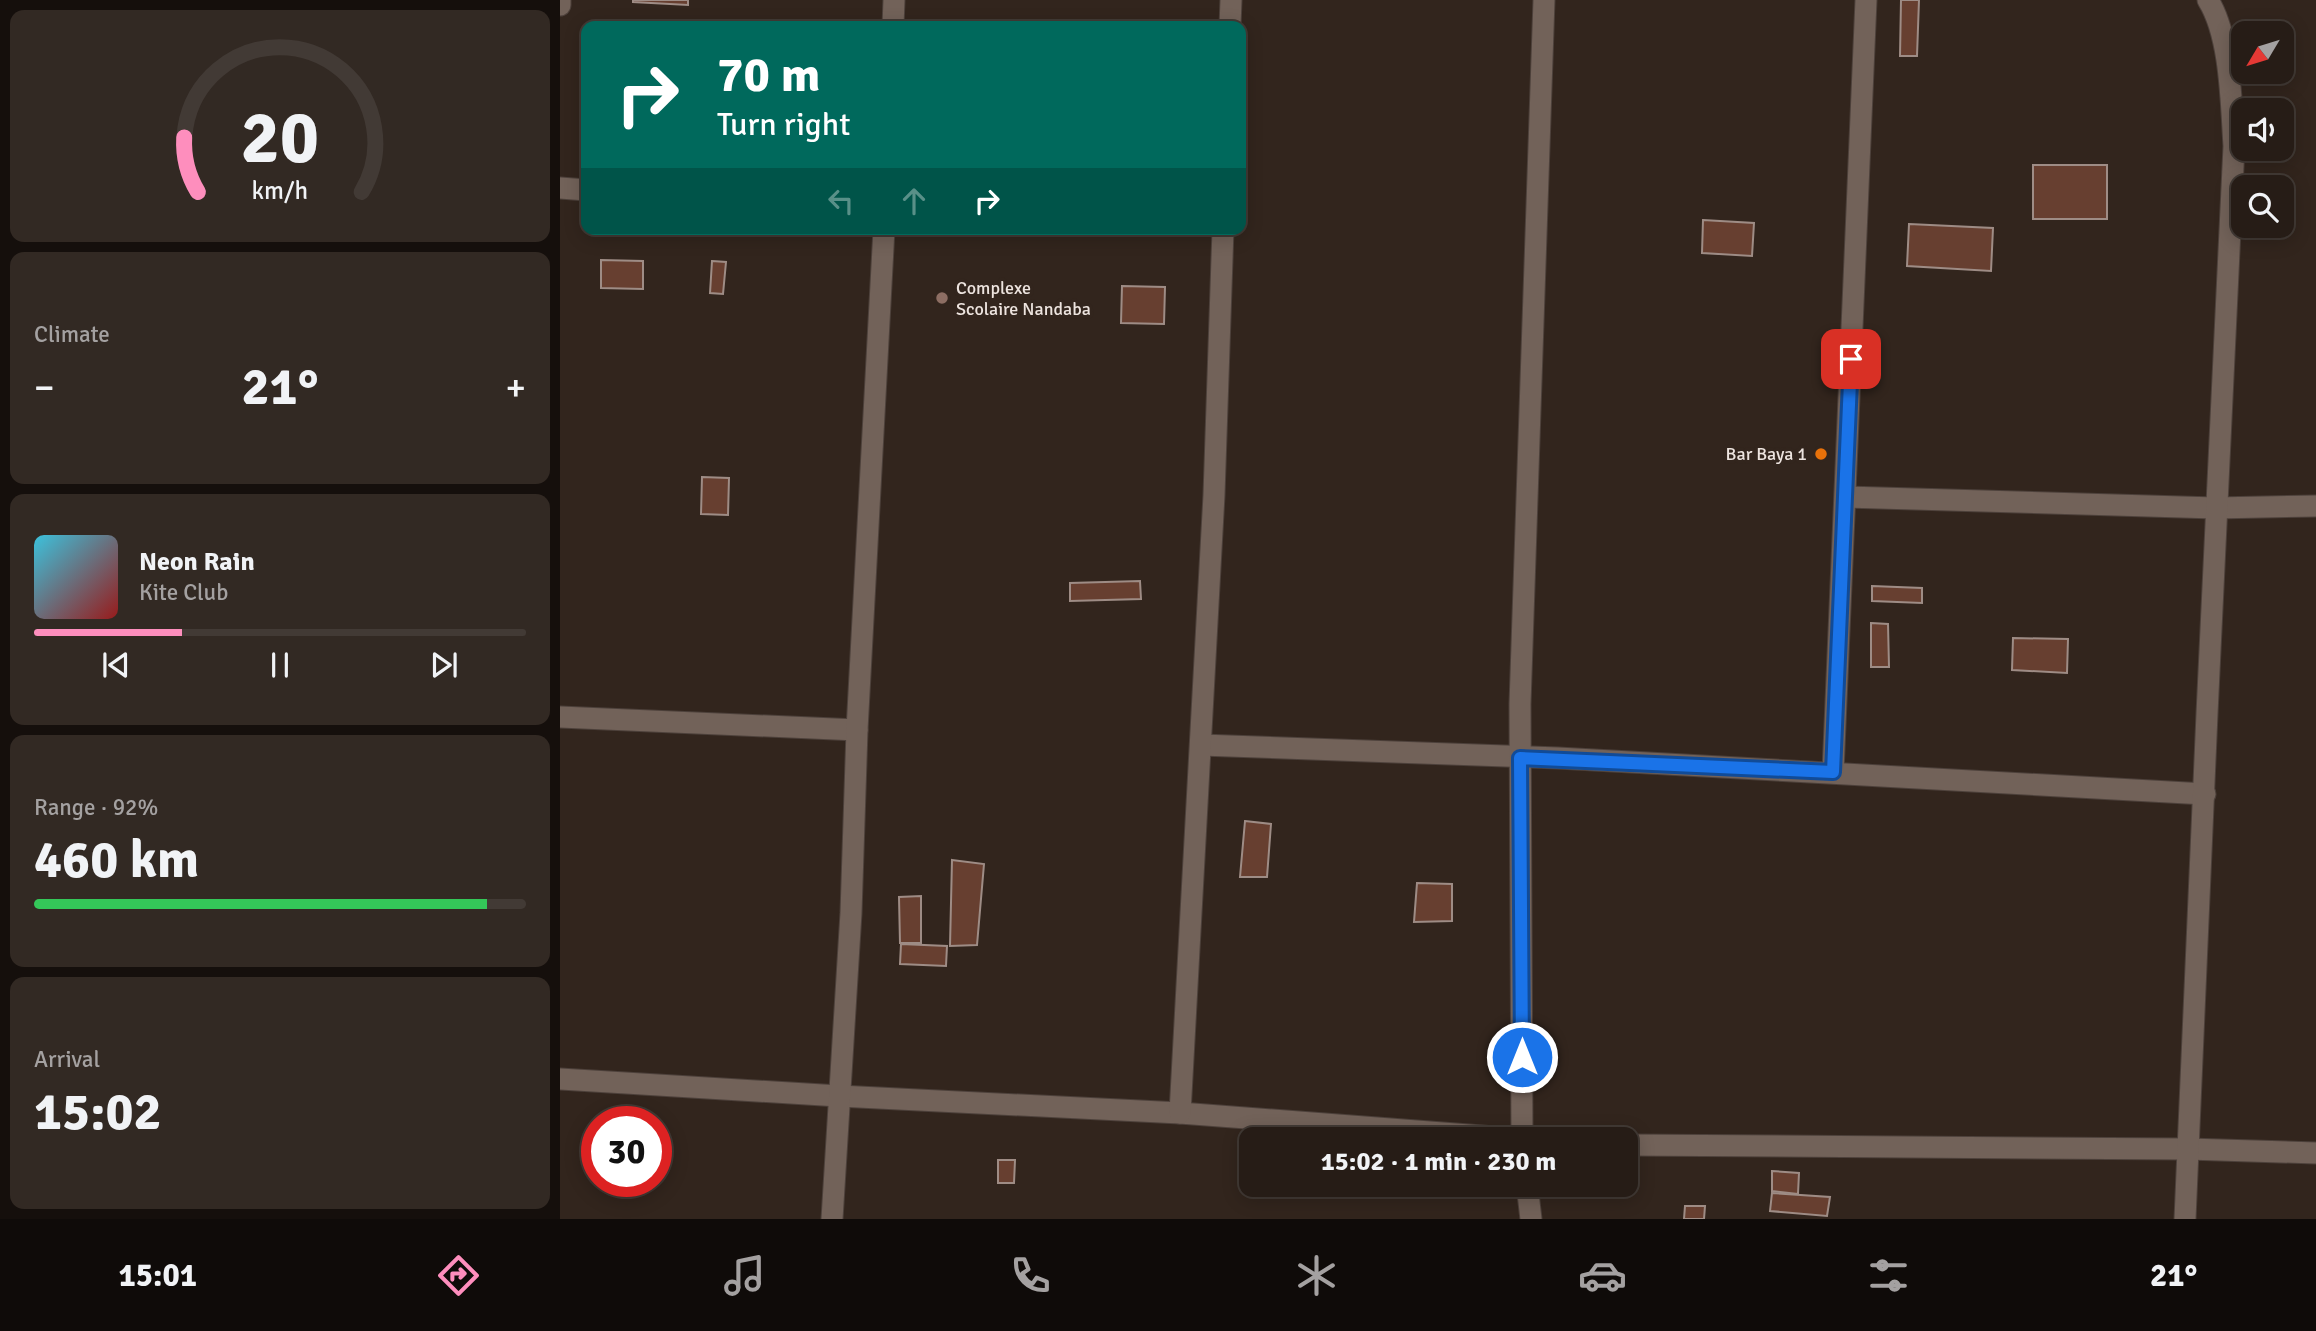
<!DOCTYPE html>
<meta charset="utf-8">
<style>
body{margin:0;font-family:Signika,sans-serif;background:#322923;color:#f1f3f6;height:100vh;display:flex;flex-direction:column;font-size:26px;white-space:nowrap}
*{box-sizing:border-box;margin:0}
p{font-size:23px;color:#a4a1a1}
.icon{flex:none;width:38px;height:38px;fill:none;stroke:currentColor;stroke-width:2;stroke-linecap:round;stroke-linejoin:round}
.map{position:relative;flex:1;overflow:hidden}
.details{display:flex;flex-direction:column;gap:10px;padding:10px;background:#150f0c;width:560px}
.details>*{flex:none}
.guide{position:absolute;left:21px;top:21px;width:665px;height:214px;border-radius:14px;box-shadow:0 4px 18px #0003,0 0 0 2px #423a35;background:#00695c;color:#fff;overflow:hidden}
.needle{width:46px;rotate:232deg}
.buttons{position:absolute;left:1671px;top:21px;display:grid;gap:14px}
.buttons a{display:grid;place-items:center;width:63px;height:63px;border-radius:14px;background:#261c16;box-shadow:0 4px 18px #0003,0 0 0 2px #423a35;font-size:35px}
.speed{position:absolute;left:21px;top:1106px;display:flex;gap:14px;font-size:35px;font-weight:700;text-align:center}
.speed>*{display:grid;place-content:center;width:91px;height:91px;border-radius:50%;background:#261c16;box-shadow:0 4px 18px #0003,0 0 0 2px #423a35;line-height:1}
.speed .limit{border:10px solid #d22;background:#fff;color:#111}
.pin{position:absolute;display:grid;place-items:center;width:60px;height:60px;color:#fff;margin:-30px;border-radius:14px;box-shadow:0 4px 10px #0006}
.me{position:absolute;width:77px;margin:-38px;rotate:0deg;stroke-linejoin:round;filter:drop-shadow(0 0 5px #0008)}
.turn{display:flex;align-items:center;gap:24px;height:147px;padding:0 21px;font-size:32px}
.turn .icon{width:91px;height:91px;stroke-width:2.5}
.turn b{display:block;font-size:49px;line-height:60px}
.lanes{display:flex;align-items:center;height:66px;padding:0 21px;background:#0003;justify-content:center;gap:35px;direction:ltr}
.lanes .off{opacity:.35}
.big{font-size:52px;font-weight:800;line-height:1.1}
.details .card{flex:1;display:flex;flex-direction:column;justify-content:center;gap:10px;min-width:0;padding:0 24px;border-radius:14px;background:#322923}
.details .dial{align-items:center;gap:0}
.dial svg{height:182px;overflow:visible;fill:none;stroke:#423a35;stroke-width:7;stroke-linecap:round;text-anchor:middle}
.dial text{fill:#f1f3f6;stroke:none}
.song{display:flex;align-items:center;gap:21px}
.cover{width:84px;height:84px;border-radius:10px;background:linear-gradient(135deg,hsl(190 70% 55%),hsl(0 70% 35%))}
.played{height:7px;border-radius:4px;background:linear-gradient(90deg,#fe8ebd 30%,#423a35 30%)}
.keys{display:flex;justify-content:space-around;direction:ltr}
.heat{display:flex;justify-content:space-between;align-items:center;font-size:38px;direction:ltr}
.charge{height:10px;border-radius:5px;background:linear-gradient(90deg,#34c759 92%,#423a35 0)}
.trip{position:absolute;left:679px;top:1127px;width:399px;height:70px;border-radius:14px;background:#261c16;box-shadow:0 4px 18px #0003,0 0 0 2px #423a35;font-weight:800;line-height:70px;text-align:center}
.menu{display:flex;height:112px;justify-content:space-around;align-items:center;background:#0f0b09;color:#a4a1a1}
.menu .icon{width:49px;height:49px}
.menu .active{color:#fe8ebd}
.menu b{font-size:32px;color:#f1f3f6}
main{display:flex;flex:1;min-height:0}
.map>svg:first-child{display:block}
.building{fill:#673f30;stroke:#9e8c85;stroke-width:2}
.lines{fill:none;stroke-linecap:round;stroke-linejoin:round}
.street-casing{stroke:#4d413b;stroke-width:23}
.street{stroke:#726259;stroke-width:21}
.route-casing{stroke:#114b97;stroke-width:18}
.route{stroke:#1a73e8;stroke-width:12}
.education-dot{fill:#8d6e63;stroke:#32251d;stroke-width:2.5}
.food-dot{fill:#e8710a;stroke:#32251d;stroke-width:2.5}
.labels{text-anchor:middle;stroke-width:7;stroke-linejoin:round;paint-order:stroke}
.poi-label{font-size:18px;fill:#ede4df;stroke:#32251d;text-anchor:start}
</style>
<main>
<section class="details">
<div class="card dial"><svg viewBox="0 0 100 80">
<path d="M14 69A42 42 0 1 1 86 69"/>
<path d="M14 69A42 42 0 0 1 8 45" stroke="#fe8ebd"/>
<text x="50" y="56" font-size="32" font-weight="700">20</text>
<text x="50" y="72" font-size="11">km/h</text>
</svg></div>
<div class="card"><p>Climate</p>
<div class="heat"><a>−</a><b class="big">21°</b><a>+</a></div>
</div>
<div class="card">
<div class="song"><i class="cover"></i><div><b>Neon Rain</b><p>Kite Club</p></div></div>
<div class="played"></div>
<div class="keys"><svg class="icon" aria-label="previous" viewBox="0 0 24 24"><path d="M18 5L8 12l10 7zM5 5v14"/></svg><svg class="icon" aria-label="pause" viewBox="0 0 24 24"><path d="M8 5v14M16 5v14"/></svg><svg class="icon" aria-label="next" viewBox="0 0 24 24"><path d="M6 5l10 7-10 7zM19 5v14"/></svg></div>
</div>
<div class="card"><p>Range · 92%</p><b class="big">460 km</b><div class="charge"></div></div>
<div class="card"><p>Arrival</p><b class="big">15:02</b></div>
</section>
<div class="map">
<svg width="1756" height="1219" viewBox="0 0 1756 1219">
<rect width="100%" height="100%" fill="#32251d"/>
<g class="building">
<polygon points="73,0 128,0 128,5 73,2"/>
<polygon points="1341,0 1359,0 1357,56 1340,56"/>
<rect x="1473" y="165" width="74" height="54"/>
<polygon points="1143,220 1194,223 1192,256 1142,253"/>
<polygon points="1349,224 1433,228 1431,271 1347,266"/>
<polygon points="41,260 83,261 83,289 41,288"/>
<polygon points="152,261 166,262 163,294 150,293"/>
<polygon points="562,286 605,287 604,324 561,323"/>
<polygon points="142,477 169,478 168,515 141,514"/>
<polygon points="580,581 581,599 510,601 510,583"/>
<polygon points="1312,586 1362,588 1362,603 1312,601"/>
<polygon points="1311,623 1328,624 1329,667 1311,667"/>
<polygon points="1453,638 1508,639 1507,673 1452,670"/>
<polygon points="685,821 711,824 707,877 680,877"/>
<polygon points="392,860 424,864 417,945 390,946"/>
<polygon points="857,883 892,884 892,921 854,922"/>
<polygon points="361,896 361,943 340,943 339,897"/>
<polygon points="341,944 387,946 386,966 340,964"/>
<polygon points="438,1160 455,1160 454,1183 438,1183"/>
<polygon points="1212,1171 1239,1173 1238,1194 1212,1191"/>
<polygon points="1212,1193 1270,1197 1267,1216 1210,1211"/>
<polygon points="1125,1206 1145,1206 1144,1219 1124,1219"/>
</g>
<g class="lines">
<defs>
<g id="street">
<polyline points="0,5 0,0"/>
<polyline points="333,26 334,0"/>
<polyline points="670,26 671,0"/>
<polyline points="0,188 26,190"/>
<polyline points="1286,497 1655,508 1756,506"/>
<polyline points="0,717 297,730"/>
<polyline points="641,745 998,758 1645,794"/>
<polyline points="1273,772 1306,0"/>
<polyline points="0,1079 279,1096 620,1113 961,1139"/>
<polyline points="620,1113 654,495 663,229"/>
<polyline points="962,1139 960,704 984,0"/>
<polyline points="1066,1145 1628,1149 1756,1153"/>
<polyline points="967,1185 971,1219"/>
<polyline points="272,1219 291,913 297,730 324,229"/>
<path d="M 1625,1219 C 1641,861 1655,504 1674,146 C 1671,103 1671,37 1648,0"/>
</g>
</defs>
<use href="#street" class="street-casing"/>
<use href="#street" class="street"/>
</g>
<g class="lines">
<defs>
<polyline id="route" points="962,1057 960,758 1273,772 1291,359"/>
</defs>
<use href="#route" class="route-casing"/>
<use href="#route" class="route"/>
</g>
<circle class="education-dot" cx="382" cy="298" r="7"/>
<circle class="food-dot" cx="1261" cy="454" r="7"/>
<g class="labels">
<g class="poi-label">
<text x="396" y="294">Complexe<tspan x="396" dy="21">Scolaire Nandaba</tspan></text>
<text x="1247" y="460" text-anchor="end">Bar Baya 1</text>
</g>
</g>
</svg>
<div class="buttons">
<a><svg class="needle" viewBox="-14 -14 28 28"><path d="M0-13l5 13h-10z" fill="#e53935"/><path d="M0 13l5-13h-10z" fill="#a4a1a1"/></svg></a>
<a><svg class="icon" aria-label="sound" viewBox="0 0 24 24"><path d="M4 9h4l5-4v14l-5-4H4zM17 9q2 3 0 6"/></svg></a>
<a><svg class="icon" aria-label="search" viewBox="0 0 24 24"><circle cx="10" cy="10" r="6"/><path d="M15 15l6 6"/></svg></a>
</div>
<div class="speed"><div class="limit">30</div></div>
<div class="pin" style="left:1291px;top:359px;background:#d93025"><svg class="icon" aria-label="arrive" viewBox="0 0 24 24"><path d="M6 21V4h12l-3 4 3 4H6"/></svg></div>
<svg class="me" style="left:962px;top:1057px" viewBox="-20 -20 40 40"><circle r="17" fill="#1a73e8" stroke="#fff" stroke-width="3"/><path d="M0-11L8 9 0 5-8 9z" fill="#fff"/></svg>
<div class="trip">15:02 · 1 min · 230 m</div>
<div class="guide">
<div class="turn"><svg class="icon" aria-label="right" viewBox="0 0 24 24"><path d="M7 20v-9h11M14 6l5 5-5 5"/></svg><div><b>70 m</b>Turn right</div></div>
<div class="lanes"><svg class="icon off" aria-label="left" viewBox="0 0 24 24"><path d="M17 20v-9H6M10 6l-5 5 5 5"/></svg><svg class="icon off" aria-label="ahead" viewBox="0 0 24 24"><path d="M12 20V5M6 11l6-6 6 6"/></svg><svg class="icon" aria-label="right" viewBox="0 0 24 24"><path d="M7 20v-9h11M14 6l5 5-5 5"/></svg></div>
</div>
</div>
</main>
<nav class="menu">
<b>15:01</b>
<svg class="icon active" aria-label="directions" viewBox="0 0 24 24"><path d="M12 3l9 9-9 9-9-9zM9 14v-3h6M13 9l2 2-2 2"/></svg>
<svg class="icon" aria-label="music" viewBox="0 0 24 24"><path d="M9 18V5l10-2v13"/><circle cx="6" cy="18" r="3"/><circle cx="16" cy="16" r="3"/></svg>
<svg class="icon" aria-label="phone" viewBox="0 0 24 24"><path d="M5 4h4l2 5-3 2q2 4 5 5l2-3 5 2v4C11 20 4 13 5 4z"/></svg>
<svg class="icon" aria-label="climate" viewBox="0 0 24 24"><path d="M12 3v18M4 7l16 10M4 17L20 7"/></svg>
<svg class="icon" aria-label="car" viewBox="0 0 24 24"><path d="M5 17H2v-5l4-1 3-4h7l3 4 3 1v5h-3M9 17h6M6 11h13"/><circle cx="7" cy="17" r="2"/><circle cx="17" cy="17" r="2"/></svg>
<svg class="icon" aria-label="filters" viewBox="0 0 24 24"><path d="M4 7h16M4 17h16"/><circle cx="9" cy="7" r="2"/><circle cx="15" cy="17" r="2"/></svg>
<b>21°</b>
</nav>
